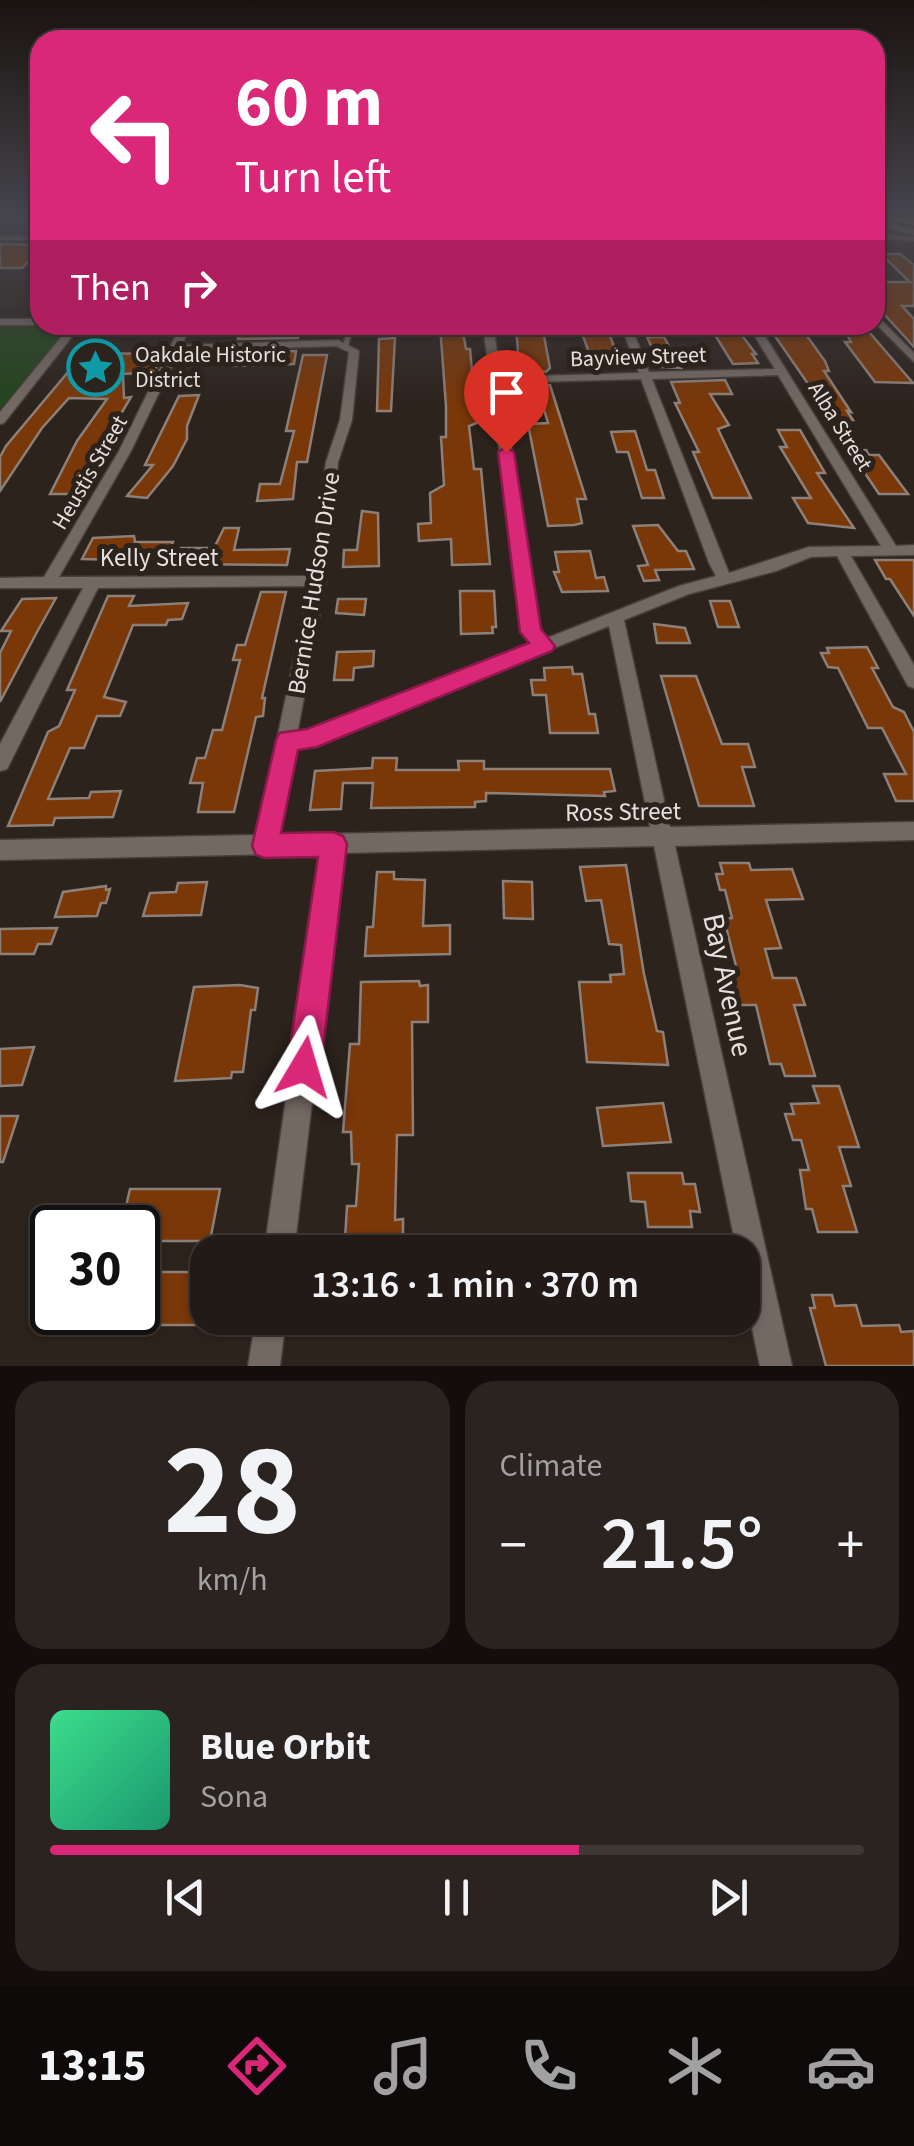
<!DOCTYPE html>
<meta charset="utf-8">
<style>
body{margin:0;font-family:"Source Sans 3",sans-serif;background:#2a231f;color:#f1f3f6;height:100vh;display:flex;flex-direction:column;font-size:38px;white-space:nowrap}
*{box-sizing:border-box;margin:0}
p{font-size:32px;color:#a2a1a1}
.icon{flex:none;width:55px;height:55px;fill:none;stroke:currentColor;stroke-width:2;stroke-linecap:round;stroke-linejoin:round}
.map{position:relative;height:1366px;overflow:hidden}
.side{display:flex;flex-direction:column;gap:15px;padding:15px;background:#130e0c;flex:1}
.side>*{flex:none}
.banner{position:absolute;left:30px;top:30px;width:855px;height:305px;border-radius:30px;box-shadow:0 2px 8px #0004,0 0 0 2px #3f3835;background:#db2777;color:#fff;overflow:hidden}
.speed{position:absolute;left:30px;top:1205px;display:flex;gap:20px;font-size:50px;font-weight:700;text-align:center}
.speed>*{display:grid;place-content:center;width:130px;height:130px;border-radius:50%;background:#221a16;box-shadow:0 2px 8px #0004,0 0 0 2px #3f3835;line-height:1}
.speed .limit{border:5px solid #111;border-radius:15px;background:#fff;color:#111}
.pin{position:absolute;display:grid;place-items:center;width:85px;height:85px;color:#fff;margin:-102px -42px;border-radius:50% 50% 50% 0;rotate:-45deg;box-shadow:0 0 10px #0007}
.pin .icon{rotate:45deg}
.me{position:absolute;width:110px;margin:-55px;rotate:7deg;stroke-linejoin:round;filter:drop-shadow(0 0 8px #0008)}
.turn{display:flex;align-items:center;gap:35px;height:210px;padding:0 40px;font-size:45px}
.turn .icon{width:130px;height:130px;stroke-width:2.5}
.turn b{display:block;font-size:70px;line-height:85px}
.then{display:flex;align-items:center;height:95px;padding:0 40px;background:#0003;gap:20px;font-size:38px}
.big{font-size:75px;font-weight:600;line-height:1.1}
.side .tile{flex:1;display:flex;flex-direction:column;justify-content:center;gap:15px;min-width:0;padding:0 35px;border-radius:30px;background:#2a231f}
.side .dial{align-items:center;gap:0}
.dial b{font-size:130px;line-height:1}
.song{display:flex;align-items:center;gap:30px}
.cover{width:120px;height:120px;border-radius:15px;background:linear-gradient(135deg,hsl(150 70% 55%),hsl(160 70% 35%))}
.played{height:10px;border-radius:5px;background:linear-gradient(90deg,#db2777 65%,#3f3835 65%)}
.keys{display:flex;justify-content:space-around;direction:ltr}
.heat{display:flex;justify-content:space-between;align-items:center;font-size:55px;direction:ltr}
.side .tiles{flex:1;display:grid;gap:15px;grid-template-columns:1fr 1fr}
.tile:last-child{grid-column:span 2}
.trip{position:absolute;left:190px;top:1235px;width:570px;height:100px;border-radius:30px;background:#221a16;box-shadow:0 2px 8px #0004,0 0 0 2px #3f3835;font-weight:600;line-height:100px;text-align:center}
.dock{display:flex;height:160px;justify-content:space-around;align-items:center;background:#0e0a09;color:#a2a1a1}
.dock .icon{width:70px;height:70px}
.dock .active{color:#db2777}
.dock b{font-size:45px;color:#f1f3f6}
.map>svg:first-child{display:block}
.green{fill:#24441d}
.building{fill:#7a3708;stroke:#8c8079;stroke-width:2.5}
.lines{fill:none;stroke-linecap:round;stroke-linejoin:round}
.service-far1-casing{stroke:#473f3a;stroke-width:8}
.service-casing{stroke:#473f3a;stroke-width:12}
.minor-casing{stroke:#473f3a;stroke-width:3}
.secondary-casing{stroke:#473f3a;stroke-width:4}
.motorway-casing{stroke:#473f3a;stroke-width:4}
.service-far1{stroke:#746862;stroke-width:5}
.service{stroke:#746862;stroke-width:9}
.minor{fill:#746862;fill-rule:evenodd}
.secondary{fill:#9b786d;fill-rule:evenodd}
.motorway{fill:#f59d86;fill-rule:evenodd}
.route{fill:#db2777;stroke:#8e194d;stroke-width:2.5}
.labels{text-anchor:middle;stroke-width:10;stroke-linejoin:round;paint-order:stroke}
.far-poi-label{font-size:22px;fill:#e6e0dc;stroke:#2d231d;text-anchor:start}
.far-street-label{font-size:22px;fill:#e6e0dc;stroke:#2d231d}
.street-label{font-size:25px;fill:#e6e0dc;stroke:#2d231d}
.near-street-label{font-size:30px;fill:#e6e0dc;stroke:#2d231d}
</style>
<div class="map">
<svg width="914" height="1366" viewBox="0 0 914 1366">
<rect width="100%" height="100%" fill="#2d231d"/>
<polygon class="green" points="0,323 73,325 0,420"/>
<g class="building">
<polygon points="0,244 40,245 40,252 22,268 0,268"/>
<polygon points="881,254 900,254 914,265 914,306 902,306 914,319 914,347 875,304 875,282 910,282"/>
<polygon points="300,325 298,338 238,339 239,327"/>
<polygon points="440,325 462,326 466,349 470,349 477,423 469,426 474,469 481,469 490,564 452,565 451,539 419,541 418,524 431,523 430,493 444,485 441,437 446,437 446,406"/>
<polygon points="516,325 542,325 550,368 546,372 519,367"/>
<polygon points="734,325 756,354 752,354 758,363 733,364 710,327"/>
<polygon points="799,325 825,361 829,371 824,371 851,412 847,411 853,420 833,420 768,326"/>
<polygon points="842,325 863,325 913,383 875,382 845,342 851,342"/>
<polygon points="580,328 607,328 618,357 610,357 614,366 594,366"/>
<polygon points="647,337 664,337 681,368 661,367"/>
<polygon points="395,338 391,411 377,411 379,339"/>
<polygon points="296,351 294,364 234,366 236,353"/>
<polygon points="84,353 160,354 160,358 154,372 123,374 124,398 131,397 100,449 97,449 74,494 50,494 77,441 107,399 69,398 42,428 0,491 0,457 6,446"/>
<polygon points="303,355 327,355 307,462 297,462 293,499 257,501 260,484 280,484 294,431 286,431"/>
<polygon points="725,380 732,394 710,394 729,425 718,429 751,498 713,498 693,452 699,452 675,403 680,403 671,382"/>
<polygon points="550,385 586,499 577,499 582,523 574,525 548,526 528,424 548,423 537,386"/>
<polygon points="199,395 187,426 187,439 173,466 147,498 127,496 153,465 145,465 179,396"/>
<polygon points="778,430 800,430 825,473 817,473 854,528 808,523 793,498 811,498 780,447 787,447"/>
<polygon points="635,431 647,470 655,470 664,498 642,498 628,452 617,452 611,432"/>
<polygon points="866,450 869,455 879,455 908,494 879,494 850,451"/>
<polygon points="362,511 378,513 379,566 343,567 344,550 357,550"/>
<polygon points="658,525 678,551 686,551 694,569 655,570 659,580 644,581 638,566 648,565 633,526"/>
<polygon points="224,528 239,528 234,550 290,549 287,565 176,564 181,548 214,548"/>
<polygon points="134,536 135,542 173,542 165,561 82,559 93,538"/>
<polygon points="590,551 596,578 604,577 608,591 562,592 554,572 559,572 555,552"/>
<polygon points="875,560 914,560 914,616 890,579 886,579"/>
<polygon points="460,591 494,591 496,627 492,627 493,633 461,634"/>
<polygon points="261,592 286,592 262,698 265,698 263,716 256,717 234,812 198,812 203,783 190,783 197,758 205,758 213,730 222,730 240,660 233,660 237,645 245,645"/>
<polygon points="108,596 134,596 129,606 188,603 182,619 168,620 166,625 133,625 104,697 126,702 120,716 97,716 84,748 70,748 48,799 89,798 91,792 121,791 113,817 55,818 53,825 8,826 48,732 59,726 75,690 67,690"/>
<polygon points="56,598 37,632 0,702 0,653 11,631 1,631 22,599"/>
<polygon points="338,599 366,599 364,615 336,613"/>
<polygon points="710,601 730,601 739,627 718,627"/>
<polygon points="654,624 685,628 690,643 657,643"/>
<polygon points="867,647 878,668 872,668 893,707 904,712 914,732 914,801 896,801 884,774 906,774 882,728 868,728 838,668 828,667 821,653 829,653 827,648"/>
<polygon points="374,651 373,666 354,668 353,680 334,680 337,652"/>
<polygon points="572,667 573,674 582,674 589,714 595,714 598,733 550,733 546,695 533,695 531,680 545,680 544,668"/>
<polygon points="661,676 696,676 722,744 748,744 755,767 742,767 754,806 699,806"/>
<polygon points="373,758 397,758 396,770 459,770 458,761 484,761 484,769 610,769 615,791 604,792 605,796 486,793 486,801 475,802 475,807 371,808 373,783 343,783 341,809 310,810 315,771 372,768"/>
<polygon points="720,863 749,863 751,870 792,869 803,899 766,900 781,948 765,949 773,978 796,978 805,1005 794,1005 815,1076 785,1076 781,1064 770,1064 756,1005 737,1005 728,970 737,970 724,919 732,918 725,890 720,890 716,874 723,874"/>
<polygon points="626,865 644,974 657,1031 663,1032 668,1065 587,1062 579,982 611,982 610,975 624,974 621,945 609,944 601,900 586,901 580,867"/>
<polygon points="377,872 394,872 394,879 425,880 423,926 450,925 450,954 365,956 367,927 373,927"/>
<polygon points="503,881 532,882 533,919 504,918"/>
<polygon points="207,882 201,915 143,916 150,893 176,892 178,883"/>
<polygon points="106,886 106,890 110,889 106,903 101,903 97,916 55,917 63,892"/>
<polygon points="57,928 51,944 38,944 34,954 0,954 0,929"/>
<polygon points="419,981 420,986 428,985 428,1022 412,1022 413,1135 397,1135 395,1220 403,1219 403,1237 345,1239 347,1206 356,1206 359,1164 352,1164 351,1132 343,1132 350,1044 359,1044 361,982"/>
<polygon points="240,985 258,988 255,1010 251,1010 243,1072 232,1072 231,1078 175,1081 194,987"/>
<polygon points="34,1047 22,1085 0,1086 0,1049"/>
<polygon points="813,1086 839,1086 859,1147 839,1147 851,1186 843,1186 857,1232 818,1232 812,1209 806,1209 800,1170 809,1170 801,1140 793,1140 785,1114 794,1114 791,1104 819,1103"/>
<polygon points="663,1103 671,1142 603,1146 597,1108"/>
<polygon points="0,1116 18,1116 3,1162 0,1162"/>
<polygon points="628,1173 682,1173 684,1184 695,1184 700,1212 690,1211 692,1227 648,1227 645,1202 631,1201"/>
<polygon points="130,1189 220,1189 210,1241 138,1241 138,1228 121,1228"/>
<polygon points="138,1272 207,1272 198,1325 138,1325"/>
<polygon points="812,1295 832,1295 835,1306 856,1305 862,1326 899,1325 901,1332 914,1331 914,1366 826,1366 810,1308 815,1308"/>
</g>
<g class="lines">
<defs>
<polyline id="service-far1" points="346,344 351,325"/>
<polyline id="service" points="288,740 308,739 544,646"/>
<g id="minor">
<polygon points="875,233 914,237 914,241 875,237"/>
<rect x="0" y="236" width="40" height="4"/>
<polygon points="875,314 914,353 914,362 875,323"/>
<rect x="0" y="319" width="40" height="6"/>
<polygon points="71,325 81,325 4,423 0,424 0,412"/>
<path d="M 181,325 L 191,325 L 182,345 L 338,340 L 359,351 L 352,420 L 338,462 L 326,581 L 278,835 L 650,827 L 609,626 L 544,652 L 538,650 L 523,632 L 483,325 L 493,325 L 501,377 L 639,373 L 621,325 L 631,325 L 649,372 L 775,369 L 748,325 L 758,325 L 896,546 L 914,545 L 914,555 L 851,556 L 914,665 L 914,688 L 908,686 L 837,556 L 811,557 L 776,571 L 689,594 L 624,620 L 670,827 L 914,822 L 914,840 L 675,846 L 792,1366 L 760,1366 L 742,1280 L 742,1252 L 737,1252 L 654,846 L 342,853 L 294,1252 L 264,1252 L 321,853 L 0,860 L 0,840 L 257,835 L 309,586 L 98,588 L 7,769 L 0,771 L 0,744 L 83,588 L 0,588 L 0,578 L 44,577 L 119,451 ZM 336,346 L 349,352 L 340,420 L 326,462 L 311,576 L 59,577 L 131,451 L 179,351 ZM 778,375 L 881,546 L 809,547 L 729,573 L 652,379 ZM 641,379 L 709,563 L 716,576 L 679,586 L 547,638 L 539,630 L 502,383 Z"/>
<polygon points="256,1318 286,1318 280,1366 248,1366"/>
</g>
<polygon id="secondary" points="875,219 914,229 914,235 875,225"/>
<polygon id="motorway" points="885,216 914,217 914,225 887,219"/>
</defs>
<use href="#service-far1" class="service-far1-casing"/>
<use href="#service" class="service-casing"/>
<use href="#minor" class="minor-casing"/>
<use href="#secondary" class="secondary-casing"/>
<use href="#motorway" class="motorway-casing"/>
<use href="#service-far1" class="service-far1"/>
<use href="#service" class="service"/>
<use href="#minor" class="minor"/>
<use href="#secondary" class="secondary"/>
<use href="#motorway" class="motorway"/>
</g>
<linearGradient id="sky" x2="0" y2="1"><stop stop-color="#191310"/><stop offset="0.53" stop-color="#46454c"/><stop offset="1" stop-color="#46454c" stop-opacity="0"/></linearGradient>
<rect width="914" height="407" fill="url(#sky)"/>
<polygon class="route" points="506,447 514,452 541,629 555,646 552,651 317,747 298,750 281,833 334,832 343,836 347,844 321,1067 316,1079 304,1084 292,1079 287,1067 318,857 265,858 256,855 252,846 276,740 279,733 307,729 529,643 520,632 498,452"/>
<defs>
<symbol id="sight-ring" viewBox="-11 -11 22 22"><circle r="9.5" fill="#2d231d" stroke="#0f9aa8" stroke-width="1.5"/><path d="M0-6L1.8-2.2L6-1.7L2.9 1.2L3.7 5.4L0 3.3L-3.7 5.4L-2.9 1.2L-6-1.7L-1.8-2.2Z" fill="#0f9aa8"/></symbol>
</defs>
<g fill-rule="evenodd">
<use href="#sight-ring" x="64" y="336" width="63" height="63"/>
</g>
<g class="labels">
<g class="far-poi-label">
<text x="135" y="362">Oakdale Historic<tspan x="135" dy="25">District</tspan></text>
</g>
<g class="far-street-label">
<text transform="translate(638 356) rotate(-2)" y="8">Bayview Street</text>
<text transform="translate(841 426) rotate(58)" y="8">Alba Street</text>
<text transform="translate(89 472) rotate(-60)" y="8">Heustis Street</text>
</g>
<g class="street-label">
<text x="159" y="566">Kelly Street</text>
<text transform="translate(313 583) rotate(-81)" y="9">Bernice Hudson Drive</text>
<text transform="translate(623 811) rotate(-1)" y="9">Ross Street</text>
</g>
<g class="near-street-label">
<text transform="translate(728 985) rotate(78)" y="10">Bay Avenue</text>
</g>
</g>
</svg>
<div class="speed"><div class="limit">30</div></div>
<div class="pin" style="left:506px;top:452px;background:#d93025"><svg class="icon" aria-label="arrive" viewBox="0 0 24 24"><path d="M6 21V4h12l-3 4 3 4H6"/></svg></div>
<svg class="me" style="left:304px;top:1067px" viewBox="-20 -20 40 40"><path d="M0-17L14 15 0 8-14 15z" fill="#db2777" stroke="#fff" stroke-width="4"/></svg>
<div class="trip">13:16 · 1 min · 370 m</div>
<div class="banner">
<div class="turn"><svg class="icon" aria-label="left" viewBox="0 0 24 24"><path d="M17 20v-9H6M10 6l-5 5 5 5"/></svg><div><b>60 m</b>Turn left</div></div>
<div class="then">Then<svg class="icon" aria-label="right" viewBox="0 0 24 24"><path d="M7 20v-9h11M14 6l5 5-5 5"/></svg></div>
</div>
</div>
<section class="side">
<div class="tiles">
<div class="tile dial"><b>28</b><p>km/h</p></div>
<div class="tile"><p>Climate</p>
<div class="heat"><a>−</a><b class="big">21.5°</b><a>+</a></div>
</div>
<div class="tile">
<div class="song"><i class="cover"></i><div><b>Blue Orbit</b><p>Sona</p></div></div>
<div class="played"></div>
<div class="keys"><svg class="icon" aria-label="previous" viewBox="0 0 24 24"><path d="M18 5L8 12l10 7zM5 5v14"/></svg><svg class="icon" aria-label="pause" viewBox="0 0 24 24"><path d="M8 5v14M16 5v14"/></svg><svg class="icon" aria-label="next" viewBox="0 0 24 24"><path d="M6 5l10 7-10 7zM19 5v14"/></svg></div>
</div>
</div>
</section>
<nav class="dock">
<b>13:15</b>
<svg class="icon active" aria-label="directions" viewBox="0 0 24 24"><path d="M12 3l9 9-9 9-9-9zM9 14v-3h6M13 9l2 2-2 2"/></svg>
<svg class="icon" aria-label="music" viewBox="0 0 24 24"><path d="M9 18V5l10-2v13"/><circle cx="6" cy="18" r="3"/><circle cx="16" cy="16" r="3"/></svg>
<svg class="icon" aria-label="phone" viewBox="0 0 24 24"><path d="M5 4h4l2 5-3 2q2 4 5 5l2-3 5 2v4C11 20 4 13 5 4z"/></svg>
<svg class="icon" aria-label="climate" viewBox="0 0 24 24"><path d="M12 3v18M4 7l16 10M4 17L20 7"/></svg>
<svg class="icon" aria-label="car" viewBox="0 0 24 24"><path d="M5 17H2v-5l4-1 3-4h7l3 4 3 1v5h-3M9 17h6M6 11h13"/><circle cx="7" cy="17" r="2"/><circle cx="17" cy="17" r="2"/></svg>
</nav>
